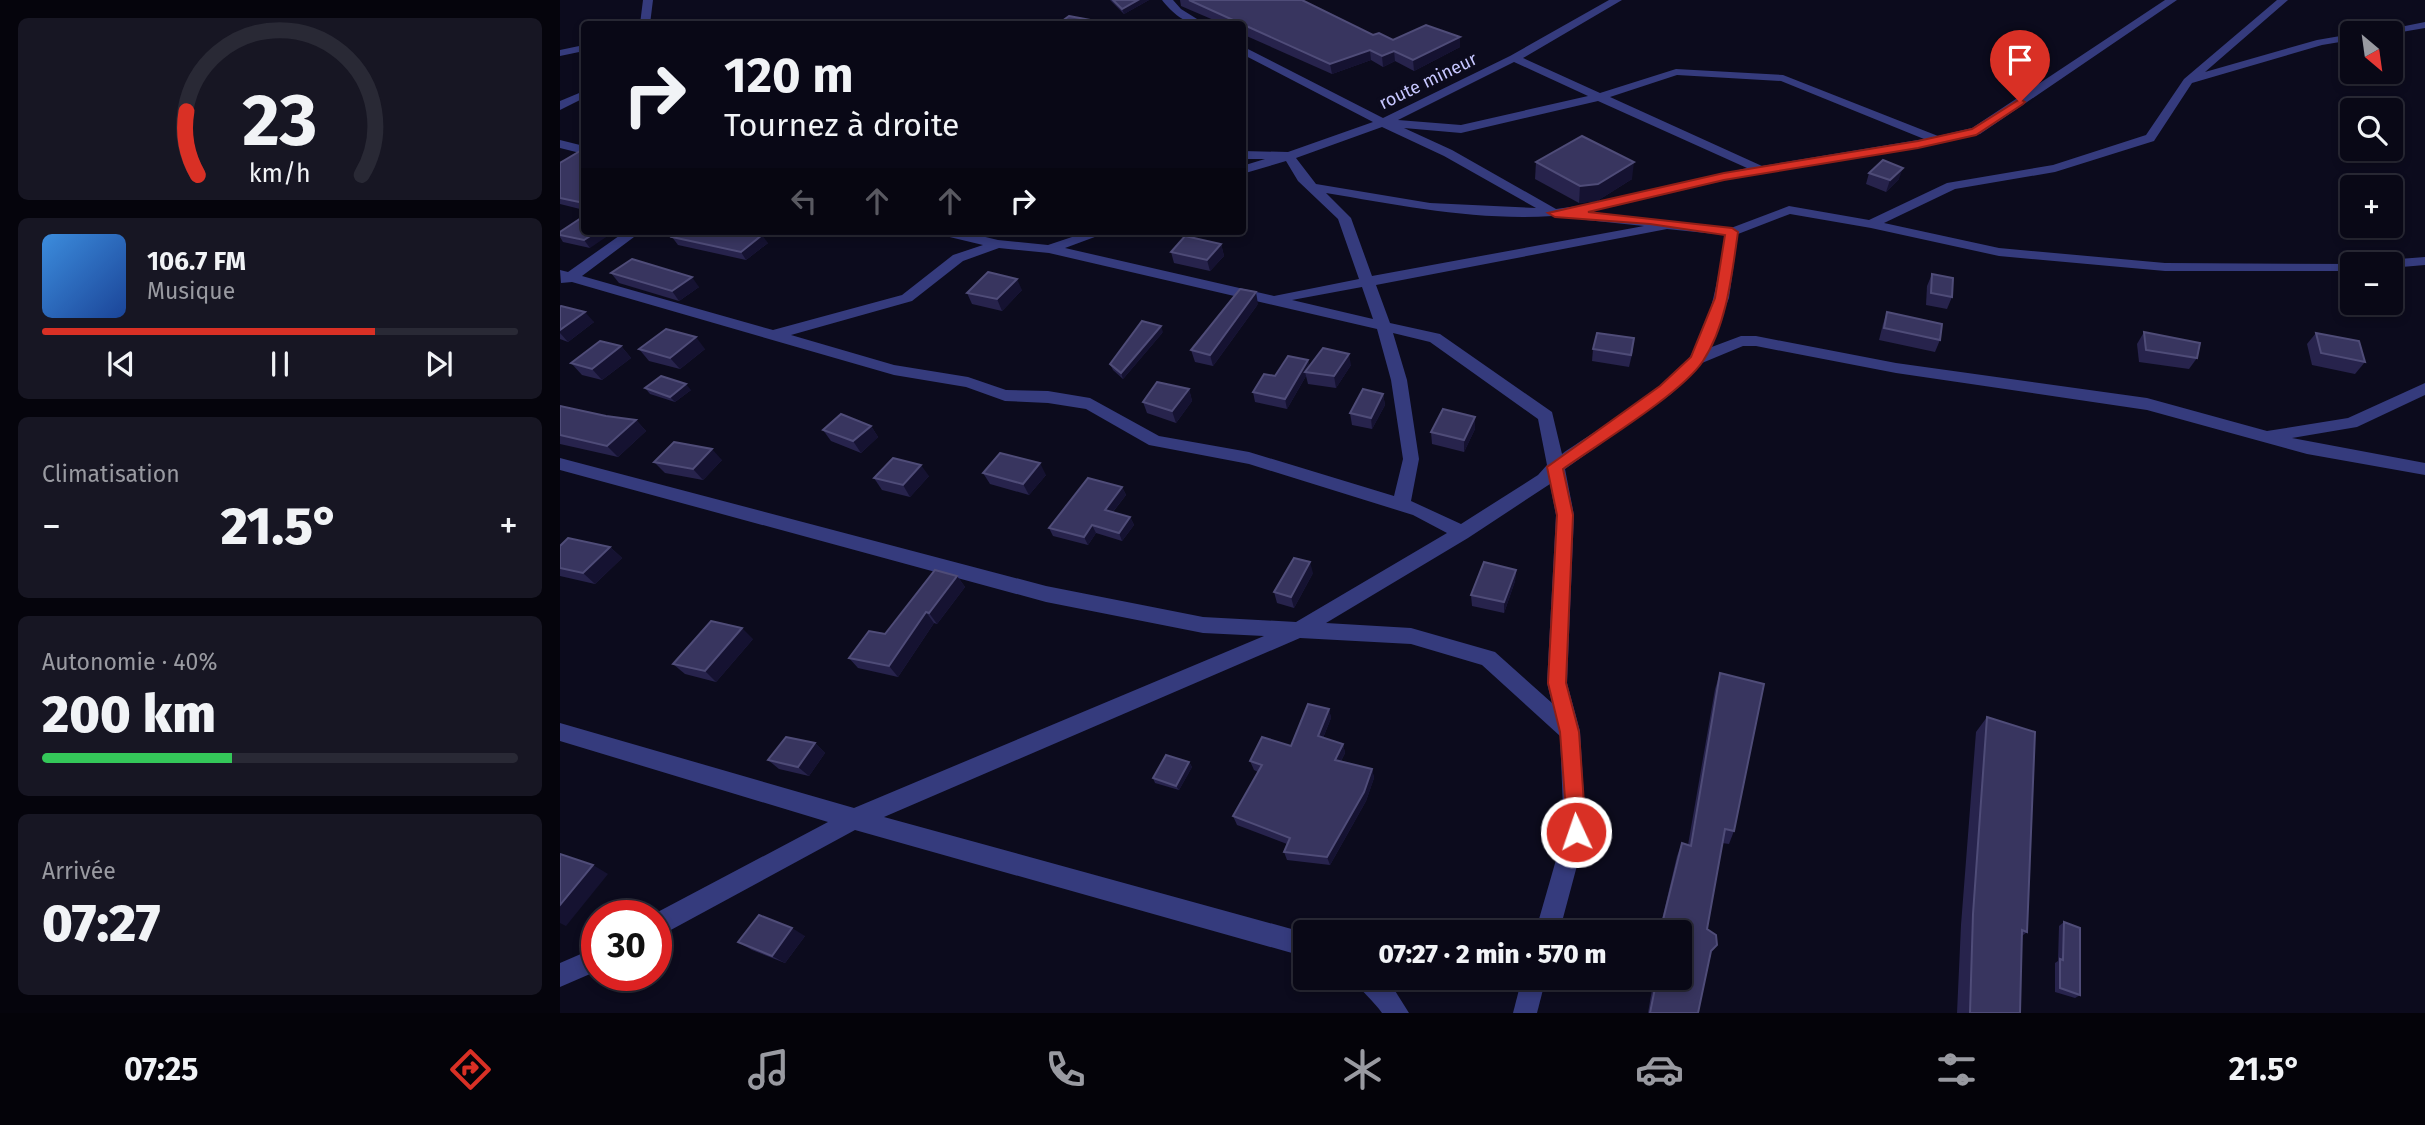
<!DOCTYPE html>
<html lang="fr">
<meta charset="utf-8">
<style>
body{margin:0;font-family:"Fira Sans",sans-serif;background:#171623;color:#f1f3f6;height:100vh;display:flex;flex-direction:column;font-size:26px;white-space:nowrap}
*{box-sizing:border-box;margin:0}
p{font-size:23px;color:#999aa1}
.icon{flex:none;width:38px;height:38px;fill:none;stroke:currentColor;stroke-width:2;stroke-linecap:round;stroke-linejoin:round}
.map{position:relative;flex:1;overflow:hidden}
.sheet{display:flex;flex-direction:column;gap:18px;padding:18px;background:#05040c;width:560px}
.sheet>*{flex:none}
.banner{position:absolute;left:21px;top:21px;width:665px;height:214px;border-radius:7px;box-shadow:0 4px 10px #0003,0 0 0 2px #292935;background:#090816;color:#f1f3f6;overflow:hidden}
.needle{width:46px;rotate:151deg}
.buttons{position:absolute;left:1780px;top:21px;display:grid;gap:14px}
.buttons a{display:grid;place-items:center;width:63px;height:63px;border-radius:7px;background:#090816;box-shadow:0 4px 10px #0003,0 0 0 2px #292935;font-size:35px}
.speed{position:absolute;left:21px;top:900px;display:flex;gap:14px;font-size:35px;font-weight:700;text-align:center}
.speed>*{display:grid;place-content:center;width:91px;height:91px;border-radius:50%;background:#090816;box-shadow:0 4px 10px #0003,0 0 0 2px #292935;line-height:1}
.speed .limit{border:10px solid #d22;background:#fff;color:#111}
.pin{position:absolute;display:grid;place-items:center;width:60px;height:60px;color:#fff;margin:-72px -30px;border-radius:50% 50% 50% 0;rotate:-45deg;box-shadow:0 0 7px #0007}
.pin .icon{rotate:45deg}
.me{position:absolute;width:77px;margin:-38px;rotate:357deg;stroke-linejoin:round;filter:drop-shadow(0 0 5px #0008)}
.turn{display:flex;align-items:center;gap:24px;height:147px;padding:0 28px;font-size:32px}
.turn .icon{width:91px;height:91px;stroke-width:2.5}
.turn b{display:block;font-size:49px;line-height:60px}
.lanes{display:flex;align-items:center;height:66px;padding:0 28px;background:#0003;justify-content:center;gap:35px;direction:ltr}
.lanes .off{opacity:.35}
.big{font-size:52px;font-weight:800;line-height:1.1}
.sheet .card{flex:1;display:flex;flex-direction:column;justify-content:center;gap:10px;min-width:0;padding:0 24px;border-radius:10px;background:#171623}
.sheet .dial{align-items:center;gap:0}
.dial svg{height:182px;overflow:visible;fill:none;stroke:#292935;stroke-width:7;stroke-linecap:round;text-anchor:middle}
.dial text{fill:#f1f3f6;stroke:none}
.song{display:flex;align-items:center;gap:21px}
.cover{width:84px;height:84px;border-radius:10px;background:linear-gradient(135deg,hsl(210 70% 55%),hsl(220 70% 35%))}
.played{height:7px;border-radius:4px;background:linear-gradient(90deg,#d93025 70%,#292935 70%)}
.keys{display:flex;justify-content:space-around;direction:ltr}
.heat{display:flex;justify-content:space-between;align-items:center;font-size:38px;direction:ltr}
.charge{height:10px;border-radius:5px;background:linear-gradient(90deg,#34c759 40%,#292935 0)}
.trip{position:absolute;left:733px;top:920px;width:399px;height:70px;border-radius:7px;background:#090816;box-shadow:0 4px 10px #0003,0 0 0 2px #292935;font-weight:800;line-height:70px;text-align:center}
.menu{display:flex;height:112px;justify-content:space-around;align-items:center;background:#040309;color:#999aa1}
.menu .icon{width:49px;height:49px}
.menu .active{color:#d93025}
.menu b{font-size:32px;color:#f1f3f6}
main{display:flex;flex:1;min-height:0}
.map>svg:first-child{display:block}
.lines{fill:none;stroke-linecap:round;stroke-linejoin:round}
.minor{fill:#353b7d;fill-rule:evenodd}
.wall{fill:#27234c}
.shaded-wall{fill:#151231}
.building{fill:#38355f;stroke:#4f4c78;stroke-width:2}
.route{fill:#d93025;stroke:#8d1f18;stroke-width:2}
.labels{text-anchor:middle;stroke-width:7;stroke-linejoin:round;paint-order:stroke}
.far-street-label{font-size:18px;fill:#c7c7ff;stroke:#0c0b1d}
</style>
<main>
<section class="sheet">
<div class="card dial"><svg viewBox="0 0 100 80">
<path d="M14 69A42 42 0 1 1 86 69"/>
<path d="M14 69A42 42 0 0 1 9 41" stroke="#d93025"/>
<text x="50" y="56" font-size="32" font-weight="700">23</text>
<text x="50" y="72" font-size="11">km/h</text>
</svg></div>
<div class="card">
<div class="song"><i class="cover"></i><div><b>106.7 FM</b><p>Musique</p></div></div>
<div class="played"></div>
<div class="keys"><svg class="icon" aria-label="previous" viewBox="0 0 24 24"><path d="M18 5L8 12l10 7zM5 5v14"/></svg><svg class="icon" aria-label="pause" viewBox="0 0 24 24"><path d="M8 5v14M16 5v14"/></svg><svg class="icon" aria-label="next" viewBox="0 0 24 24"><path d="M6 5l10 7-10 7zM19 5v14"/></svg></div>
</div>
<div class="card"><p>Climatisation</p>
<div class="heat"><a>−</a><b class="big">21.5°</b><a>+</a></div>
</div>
<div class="card"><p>Autonomie · 40%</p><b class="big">200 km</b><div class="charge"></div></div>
<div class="card"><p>Arrivée</p><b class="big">07:27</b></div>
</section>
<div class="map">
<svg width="1865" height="1013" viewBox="0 0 1865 1013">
<rect width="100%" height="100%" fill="#0c0b1d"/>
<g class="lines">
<g class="minor">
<polygon points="83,0 93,0 90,24 80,24"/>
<path d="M 602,0 L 613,0 L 621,9 L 645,24 C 627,26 613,14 602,0 Z"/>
<path d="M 1049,0 L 1062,0 L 963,58 L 1040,93 L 1116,69 L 1223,75 L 1378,136 L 1412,128 L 1605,0 L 1617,0 L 1420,134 L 1358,148 L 1164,180 L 1029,212 L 1171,228 L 1229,206 L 1309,220 L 1387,183 L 1493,165 L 1586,135 L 1624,79 L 1717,0 L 1728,0 L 1645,72 L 1757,40 L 1792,34 L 1792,40 L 1762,45 L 1632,83 L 1594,141 L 1495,172 L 1395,189 L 1324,223 L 1439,248 L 1605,263 L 1797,264 L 1792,264 L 1792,271 L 1605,271 L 1439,256 L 1311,228 L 1230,214 L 1178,234 L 1169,298 L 1149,348 L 1181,336 L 1196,336 L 1336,363 L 1587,398 L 1707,431 L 1788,418 L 1865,383 L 1865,395 L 1797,427 L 1732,438 L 1865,463 L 1865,475 L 1747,454 L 1587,410 L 1336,373 L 1196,346 L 1183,346 L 1142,363 L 1111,394 L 1005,469 L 1014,515 L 1007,683 L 1020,731 L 1026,832 L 999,933 L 975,933 L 1004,832 L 1000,736 L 922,665 L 851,644 L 740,638 L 324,817 L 746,933 L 746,957 L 295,830 L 96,938 L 96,915 L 92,915 L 268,822 L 0,741 L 0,723 L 294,808 L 704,636 L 643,633 L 486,602 L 0,470 L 0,458 L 486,586 L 643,617 L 736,622 L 887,533 L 853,515 L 689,464 L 589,445 L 526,409 L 488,403 L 445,401 L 406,387 L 334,375 L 12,282 L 1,283 L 0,270 L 8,272 L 66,231 L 82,231 L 22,276 L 213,330 L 342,295 L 393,255 L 423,245 L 377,234 L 375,231 L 400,231 L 438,240 L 488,245 L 530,231 L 551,231 L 505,248 L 714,296 L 799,279 L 778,219 L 738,181 L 726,161 L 682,174 L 682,166 L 705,159 L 682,159 L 682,151 L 728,152 L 813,122 L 682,54 L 682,46 L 823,118 L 950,56 ZM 954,62 L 1028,96 L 901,125 L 838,120 ZM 1117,75 L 1221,81 L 1364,139 L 1202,166 L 1050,97 ZM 1038,101 L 1187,168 L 1039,203 L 996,209 L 892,150 L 844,128 L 901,133 ZM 822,127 L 884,156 L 976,208 L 870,203 L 756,184 L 736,158 ZM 766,193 C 849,207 937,225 1021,213 L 1021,219 L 1026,220 L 1084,226 L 812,276 L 791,218 ZM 1107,229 L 1165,235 C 1158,276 1153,319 1131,355 C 1113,385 1033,432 1002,454 L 992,412 L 880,334 L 830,323 L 816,285 ZM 439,248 L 489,253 L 817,329 L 831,380 L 843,459 L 834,496 L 689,452 L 599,436 L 530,398 L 488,391 L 446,390 L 408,377 L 334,365 L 231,335 L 352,301 L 403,261 ZM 802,287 L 813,319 L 732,300 ZM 833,333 L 870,342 L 978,419 L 987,465 L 978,475 L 901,524 L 851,501 L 859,459 L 847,380 ZM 990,484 L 996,515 L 987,683 L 992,703 L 935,652 L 851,628 L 766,623 L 908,538 Z"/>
<polygon points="1865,22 1865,28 1830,34 1810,33"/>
<polygon points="24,45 24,51 0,56 0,50"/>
<polygon points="24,91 24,98 0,110 0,101"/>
<polygon points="0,140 24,146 24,154 0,148"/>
<polygon points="1865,257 1865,265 1830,268 1830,264 1819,264 1826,260"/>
<polygon points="37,947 37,971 0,987 0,963"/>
<path d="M 794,978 L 827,978 L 849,1013 L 822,1013 C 814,1001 799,990 794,978 Z"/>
<polygon points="962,978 986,978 977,1013 953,1013"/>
</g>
</g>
<g class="wall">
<polygon points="550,0 589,0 564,14"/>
<polygon points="620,0 742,0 813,35 833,40 900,47 854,71 835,61 823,67 811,60 772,74 682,34 682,24 663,24 621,6"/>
<polygon points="24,152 24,210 0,204 0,163"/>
<polygon points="976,162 1072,179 1037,201 1019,203 975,179"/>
<polygon points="1309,173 1339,179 1326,192 1306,184"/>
<polygon points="24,216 30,248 3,242 0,237 0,232"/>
<polygon points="112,237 208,243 186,260 118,245"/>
<polygon points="661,244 664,256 650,271 614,263 611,252"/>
<polygon points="51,273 139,287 119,301 59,283"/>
<polygon points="1372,274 1392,297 1387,309 1366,305 1367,286"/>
<polygon points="462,290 442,311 412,304 407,293"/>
<polygon points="698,304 653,366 635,362 631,350"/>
<polygon points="0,307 34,322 8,342 0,339"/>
<polygon points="1327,312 1380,340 1375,352 1319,340 1323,324"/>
<polygon points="603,332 563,379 553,370 550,364"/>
<polygon points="1584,332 1637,358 1629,369 1579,362 1577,344"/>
<polygon points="1756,333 1805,362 1795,374 1752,365 1747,344"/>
<polygon points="61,346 71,358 42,380 22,375 11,363"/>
<polygon points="79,349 145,349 120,369 89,361"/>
<polygon points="1033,349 1073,350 1069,367 1032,361"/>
<polygon points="748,360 749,367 791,365 776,388 748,384 746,376 727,409 695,402 693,392 715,376"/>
<polygon points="85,388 131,390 115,402 90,394"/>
<polygon points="629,389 632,401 616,423 587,413 583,402"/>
<polygon points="823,394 825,405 812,429 792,425 790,413"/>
<polygon points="0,406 46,416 76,420 86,431 58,457 0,444"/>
<polygon points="915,417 915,429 904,452 872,444 871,432"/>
<polygon points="311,426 318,437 301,453 271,441 263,430"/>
<polygon points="162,460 143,480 105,473 94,462"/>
<polygon points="423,473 486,475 469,495 430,484"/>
<polygon points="369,476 350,497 322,490 314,478"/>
<polygon points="562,487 566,495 553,512 570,517 574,525 562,541 536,533 528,545 493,536 489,528"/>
<polygon points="0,546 50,547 62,558 35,584 0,576"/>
<polygon points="956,570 955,581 944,613 912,606 911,595"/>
<polygon points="753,573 734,608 717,603 714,592"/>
<polygon points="397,576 405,587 377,624 374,623 338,677 298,668 289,658 325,634"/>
<polygon points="193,639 156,682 125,674 113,664"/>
<polygon points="1160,673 1174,831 1169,844 1162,843 1147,929 1151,957 1149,958 1138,1013 1088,1013 1094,978 1120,978 1120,933 1061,933 1064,922 1100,928 1117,856 1122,843 1128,845 1155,689"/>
<polygon points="769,709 771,718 763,738 783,744 785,753 781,761 812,769 814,778 806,801 770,865 727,860 724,852 727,844 677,825 673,816 698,772 694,770 690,761 731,746"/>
<polygon points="1427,717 1467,932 1462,936 1460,1013 1397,1013 1401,925 1416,732"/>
<polygon points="255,743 265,753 249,776 219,769 208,760"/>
<polygon points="629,762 632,767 619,790 595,783 593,778"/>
<polygon points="1504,922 1520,995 1515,998 1495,992 1495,963 1498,961 1499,926"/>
<polygon points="245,936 225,963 192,950 178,942"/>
</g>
<g class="shaded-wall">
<polygon points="578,0 589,0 564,14 562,9"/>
<polygon points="900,37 900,47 854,71 853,60"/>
<polygon points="810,50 811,60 772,74 770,64"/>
<polygon points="834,51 835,61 823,67 822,56"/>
<polygon points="1074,162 1072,179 1037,201 1019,203 1020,186"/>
<polygon points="1343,168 1339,179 1326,192 1330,180"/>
<polygon points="38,231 55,231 30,248 24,240"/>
<polygon points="202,235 208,243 186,260 181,252"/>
<polygon points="661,244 664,256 650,271 647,260"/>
<polygon points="132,277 139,287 119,301 112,291"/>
<polygon points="457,279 462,290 442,311 437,299"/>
<polygon points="696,292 698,304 653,366 650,355"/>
<polygon points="25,312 34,322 8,342 0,333 0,330"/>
<polygon points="601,326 603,332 563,379 561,373"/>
<polygon points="136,337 145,349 120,369 110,358"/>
<polygon points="61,346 71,358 42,380 32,369"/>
<polygon points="789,354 791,365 776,388 774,376"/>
<polygon points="748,360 750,370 745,372 746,376 727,409 725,399"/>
<polygon points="126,384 131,390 115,402 110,397"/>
<polygon points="629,389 632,401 616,423 612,411"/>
<polygon points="823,394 825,405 812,429 811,418"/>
<polygon points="915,417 915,429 904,452 904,440"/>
<polygon points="76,420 86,431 58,457 47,446"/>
<polygon points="311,426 318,437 301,453 293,441"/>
<polygon points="152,449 162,460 143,480 133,469"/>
<polygon points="480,463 486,475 469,495 463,484"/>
<polygon points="361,465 369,476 350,497 343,485"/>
<polygon points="562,487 566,495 548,518 545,510"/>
<polygon points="570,517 574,525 562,541 559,533"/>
<polygon points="532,525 536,533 528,545 524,537"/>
<polygon points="50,547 62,558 35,584 23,573"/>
<polygon points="750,562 753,573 734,608 731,597"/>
<polygon points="956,570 955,581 944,613 944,602"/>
<polygon points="397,576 405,587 377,624 369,613"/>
<polygon points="366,612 374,623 338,677 329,666"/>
<polygon points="182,628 193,639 156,682 145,671"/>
<polygon points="769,709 771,718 760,745 758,736"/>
<polygon points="255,743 265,753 249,776 238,767"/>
<polygon points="783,744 785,753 777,769 775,760"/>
<polygon points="629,762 632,767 619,790 616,786"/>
<polygon points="812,769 814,778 806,801 770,865 767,857"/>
<polygon points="33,865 48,874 6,926 0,923 0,905"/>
<polygon points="232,928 245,936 225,963 212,956"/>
</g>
<g class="building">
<polygon points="553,0 578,0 562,9"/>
<polygon points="629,0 742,0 813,35 819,33 833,40 866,25 900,37 853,60 834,51 822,56 810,50 770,64"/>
<polygon points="509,16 536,21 531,24 498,24"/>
<polygon points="1022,136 1074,162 1038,184 1020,186 976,162"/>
<polygon points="20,151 24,152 24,203 0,198 0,163"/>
<polygon points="1323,160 1343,168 1330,180 1309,173"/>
<polygon points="24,216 24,231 38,231 24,240 0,235 0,232"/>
<polygon points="121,231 185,231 202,235 181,252 112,237"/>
<polygon points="625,236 661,244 647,260 611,252"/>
<polygon points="72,259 132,277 112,291 51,273"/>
<polygon points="428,272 457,279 437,299 407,293"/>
<polygon points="1372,274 1393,278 1392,297 1371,293"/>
<polygon points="680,289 696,292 650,355 631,350"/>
<polygon points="1,306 25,312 0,330 0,307"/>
<polygon points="1327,312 1382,324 1380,340 1324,328"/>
<polygon points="582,321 601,326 561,373 550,364"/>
<polygon points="106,329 136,337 110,358 79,349"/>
<polygon points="1584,332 1640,343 1637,358 1586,350"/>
<polygon points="1037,333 1074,338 1071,355 1033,349"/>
<polygon points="1756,333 1799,341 1805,362 1761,353"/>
<polygon points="40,341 61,346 32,369 11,363"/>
<polygon points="763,348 789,354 774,376 745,372"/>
<polygon points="728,356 748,360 725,399 693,392 704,374 715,376"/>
<polygon points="101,376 126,384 110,397 85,388"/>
<polygon points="597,382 629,389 612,411 583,402"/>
<polygon points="803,389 823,394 811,418 790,413"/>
<polygon points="0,406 46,416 76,420 47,446 0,435"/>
<polygon points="883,409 915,417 904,440 871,432"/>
<polygon points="281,414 311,426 293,441 263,430"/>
<polygon points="114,442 152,449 133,469 94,462"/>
<polygon points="440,453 480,463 463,484 423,473"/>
<polygon points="333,458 361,465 343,485 314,478"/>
<polygon points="528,478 562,487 545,510 570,517 559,533 532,525 524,537 489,528"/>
<polygon points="8,538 50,547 23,573 0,568 0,546"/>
<polygon points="734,558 750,562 731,597 714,592"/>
<polygon points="924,562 956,570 944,602 911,595"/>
<polygon points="375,570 397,576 369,613 366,612 329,666 289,658 309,631 325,634"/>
<polygon points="151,621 182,628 145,671 113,664"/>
<polygon points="1160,673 1204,684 1174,831 1165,829 1147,929 1156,935 1157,945 1151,951 1138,1013 1090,1013 1097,978 1120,978 1120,933 1077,933 1063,926 1064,922 1101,928 1122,843 1131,846"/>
<polygon points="748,704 769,709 758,736 783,744 775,760 812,769 804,792 767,857 724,852 730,838 673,816 702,765 690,761 702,737 731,746"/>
<polygon points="1427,717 1475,732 1467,932 1462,930 1460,1013 1410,1013 1413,914"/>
<polygon points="226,737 255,743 238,767 208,760"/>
<polygon points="606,755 629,762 616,786 593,778"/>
<polygon points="0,854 33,865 0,905"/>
<polygon points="199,915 232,928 212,956 178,942"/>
<polygon points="1504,922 1520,928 1520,995 1500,988 1500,959 1503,960"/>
</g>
<path class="route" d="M 1460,99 L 1465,102 L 1463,104 L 1416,135 L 1358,148 L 1164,180 L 1028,212 L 1172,228 L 1178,232 C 1172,273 1167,325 1143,361 C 1121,394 1038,444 1003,469 L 1013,515 L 1006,683 L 1019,732 L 1026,832 L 1023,839 L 1016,842 L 1008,839 L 1000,732 L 988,683 L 997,515 L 987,467 L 1100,386 L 1131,357 L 1155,298 L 1165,235 L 1090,224 L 995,217 L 988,213 L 1164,173 L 1358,141 L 1412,129 Z"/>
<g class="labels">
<g class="far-street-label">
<text transform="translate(868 81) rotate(-26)" y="6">route mineur</text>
</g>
</g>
</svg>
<div class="buttons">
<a><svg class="needle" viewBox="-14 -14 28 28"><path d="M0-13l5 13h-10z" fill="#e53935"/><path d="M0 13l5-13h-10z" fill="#999aa1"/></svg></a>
<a><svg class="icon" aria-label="search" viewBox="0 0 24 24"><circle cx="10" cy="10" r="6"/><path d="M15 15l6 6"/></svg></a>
<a>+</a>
<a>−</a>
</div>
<div class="speed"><div class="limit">30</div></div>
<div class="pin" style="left:1460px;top:102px;background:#d93025"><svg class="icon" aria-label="arrive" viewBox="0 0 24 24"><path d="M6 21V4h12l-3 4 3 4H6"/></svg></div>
<svg class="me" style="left:1016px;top:832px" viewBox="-20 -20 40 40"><circle r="17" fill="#d93025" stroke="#fff" stroke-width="3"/><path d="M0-11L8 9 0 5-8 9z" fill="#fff"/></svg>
<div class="trip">07:27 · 2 min · 570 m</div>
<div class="banner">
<div class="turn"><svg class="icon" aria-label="right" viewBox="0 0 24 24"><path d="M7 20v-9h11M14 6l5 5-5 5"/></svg><div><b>120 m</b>Tournez à droite</div></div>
<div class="lanes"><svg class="icon off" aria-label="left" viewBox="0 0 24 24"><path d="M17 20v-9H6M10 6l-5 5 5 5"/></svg><svg class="icon off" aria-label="ahead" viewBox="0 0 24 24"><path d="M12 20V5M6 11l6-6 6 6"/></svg><svg class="icon off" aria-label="ahead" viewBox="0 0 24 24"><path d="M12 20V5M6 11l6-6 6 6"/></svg><svg class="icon" aria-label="right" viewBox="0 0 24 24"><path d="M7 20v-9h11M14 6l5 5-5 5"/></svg></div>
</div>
</div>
</main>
<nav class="menu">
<b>07:25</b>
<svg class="icon active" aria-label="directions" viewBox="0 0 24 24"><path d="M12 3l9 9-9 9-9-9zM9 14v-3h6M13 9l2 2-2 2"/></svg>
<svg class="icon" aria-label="music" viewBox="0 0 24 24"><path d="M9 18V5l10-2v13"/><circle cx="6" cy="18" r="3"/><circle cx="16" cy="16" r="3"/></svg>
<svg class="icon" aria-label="phone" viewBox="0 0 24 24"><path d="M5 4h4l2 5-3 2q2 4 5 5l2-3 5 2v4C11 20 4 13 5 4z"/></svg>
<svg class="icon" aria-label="climate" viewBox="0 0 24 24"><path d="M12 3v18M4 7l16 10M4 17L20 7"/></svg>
<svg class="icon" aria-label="car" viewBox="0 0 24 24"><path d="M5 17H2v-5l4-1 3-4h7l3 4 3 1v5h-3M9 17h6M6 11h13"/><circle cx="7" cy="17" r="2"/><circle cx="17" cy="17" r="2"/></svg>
<svg class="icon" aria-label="filters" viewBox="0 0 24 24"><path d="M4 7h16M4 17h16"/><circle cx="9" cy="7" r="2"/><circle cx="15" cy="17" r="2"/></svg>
<b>21.5°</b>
</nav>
